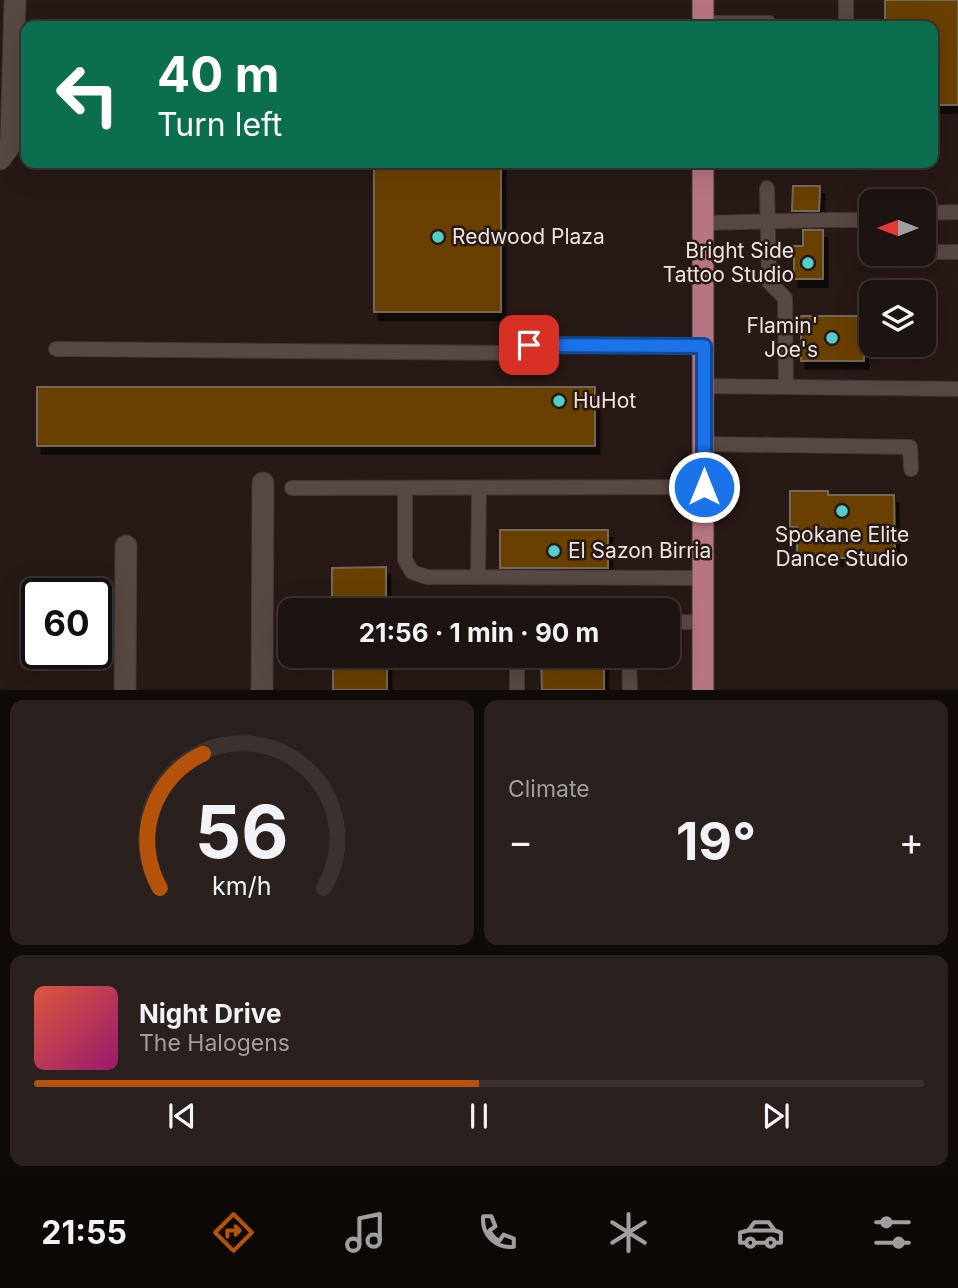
<!DOCTYPE html>
<meta charset="utf-8">
<style>
body{margin:0;font-family:Inter,sans-serif;background:#2a201e;color:#f1f3f6;height:100vh;display:flex;flex-direction:column;font-size:26px;white-space:nowrap}
*{box-sizing:border-box;margin:0}
p{font-size:23px;color:#a09e9f}
.icon{flex:none;width:38px;height:38px;fill:none;stroke:currentColor;stroke-width:2;stroke-linecap:round;stroke-linejoin:round}
.map{position:relative;height:690px;overflow:hidden}
.side{display:flex;flex-direction:column;gap:10px;padding:10px;background:#100a09;flex:1}
.side>*{flex:none}
.banner{position:absolute;left:21px;top:21px;width:917px;height:147px;border-radius:14px;box-shadow:0 7px 28px #0002,0 0 0 2px #3b3230;background:#0b6e4f;color:#fff;overflow:hidden}
.needle{width:46px;rotate:270deg}
.tools{position:absolute;left:859px;top:189px;display:grid;gap:14px}
.tools a{display:grid;place-items:center;width:77px;height:77px;border-radius:14px;background:#1d1310;box-shadow:0 7px 28px #0002,0 0 0 2px #3b3230;font-size:35px}
.speed{position:absolute;left:21px;top:578px;display:flex;gap:14px;font-size:35px;font-weight:700;text-align:center}
.speed>*{display:grid;place-content:center;width:91px;height:91px;border-radius:50%;background:#1d1310;box-shadow:0 7px 28px #0002,0 0 0 2px #3b3230;line-height:1}
.speed .limit{border:4px solid #111;border-radius:10px;background:#fff;color:#111}
.pin{position:absolute;display:grid;place-items:center;width:60px;height:60px;color:#fff;margin:-30px;border-radius:14px;box-shadow:0 4px 10px #0006}
.me{position:absolute;width:77px;margin:-38px;rotate:0deg;stroke-linejoin:round;filter:drop-shadow(0 0 5px #0008)}
.turn{display:flex;align-items:center;gap:24px;height:147px;padding:0 21px;font-size:32px}
.turn .icon{width:91px;height:91px;stroke-width:2.5}
.turn b{display:block;font-size:49px;line-height:60px}
.big{font-size:52px;font-weight:700;line-height:1.1}
.side .tile{flex:1;display:flex;flex-direction:column;justify-content:center;gap:10px;min-width:0;padding:0 24px;border-radius:14px;background:#2a201e}
.side .dial{align-items:center;gap:0}
.dial svg{height:182px;overflow:visible;fill:none;stroke:#3b3230;stroke-width:7;stroke-linecap:round;text-anchor:middle}
.dial text{fill:#f1f3f6;stroke:none}
.song{display:flex;align-items:center;gap:21px}
.cover{width:84px;height:84px;border-radius:10px;background:linear-gradient(135deg,hsl(10 70% 55%),hsl(320 70% 35%))}
.played{height:7px;border-radius:4px;background:linear-gradient(90deg,#b45309 50%,#3b3230 50%)}
.keys{display:flex;justify-content:space-around;direction:ltr}
.heat{display:flex;justify-content:space-between;align-items:center;font-size:38px;direction:ltr}
.side .tiles{flex:1;display:grid;gap:10px;grid-template-columns:1fr 1fr}
.tile:last-child{grid-column:span 2}
.trip{position:absolute;left:278px;top:598px;width:402px;height:70px;border-radius:14px;background:#1d1310;box-shadow:0 7px 28px #0002,0 0 0 2px #3b3230;font-weight:700;line-height:70px;text-align:center}
.menu{display:flex;height:112px;justify-content:space-around;align-items:center;background:#0c0806;color:#a09e9f}
.menu .icon{width:49px;height:49px}
.menu .current{color:#b45309}
.menu b{font-size:32px;color:#f1f3f6}
.map>svg:first-child{display:block}
.building{fill:#6a4006;stroke:#73675b;stroke-width:2;filter:url(#shadow)}
.lines{fill:none;stroke-linecap:round;stroke-linejoin:round}
.lane-casing{stroke:#403634;stroke-width:16}
.street-casing{stroke:#403634;stroke-width:23}
.primary-casing{stroke:#403634;stroke-width:23}
.lane{stroke:#584844;stroke-width:14}
.street{stroke:#584844;stroke-width:21}
.primary{stroke:#b77482;stroke-width:21}
.route-casing{stroke:#114b97;stroke-width:18}
.route{stroke:#1a73e8;stroke-width:12}
.poi-dot{fill:#53cdc9;stroke:#271915;stroke-width:2.5}
.labels{text-anchor:middle;stroke-width:5;stroke-linejoin:round;paint-order:stroke}
.poi-label{font-size:21px;fill:#ede3e0;stroke:#271915;text-anchor:start}
</style>
<div class="map">
<svg width="958" height="690" viewBox="0 0 958 690">
<defs>
<filter id="shadow"><feDropShadow dx="4.5" dy="8" stdDeviation="0" flood-color="#0009"/></filter>
</defs>
<rect width="100%" height="100%" fill="#271915"/>
<g class="building">
<polygon points="885,0 958,0 958,105 933,105 933,26 885,26"/>
<rect x="374" y="163" width="127" height="149"/>
<polygon points="793,186 820,186 819,211 792,211"/>
<polygon points="803,230 823,230 823,279 794,279 794,246 803,246"/>
<rect x="801" y="316" width="63" height="45"/>
<rect x="37" y="387" width="558" height="59"/>
<polygon points="790,491 828,491 828,495 894,495 895,558 797,558 797,527 790,527"/>
<rect x="500" y="530" width="108" height="38"/>
<polygon points="386,567 386,611 332,611 332,568"/>
<rect x="333" y="656" width="54" height="34"/>
<polygon points="541,656 604,656 604,690 542,690"/>
</g>
<g class="lines">
<defs>
<g id="lane">
<polyline points="846,0 846,26"/>
<polyline points="703,23 769,23 769,26"/>
<polyline points="767,188 769,282 785,298 786,387"/>
<polyline points="924,213 958,212"/>
<polyline points="703,223 831,220 862,220 872,224"/>
<polyline points="924,250 930,252 958,252"/>
<polyline points="56,349 520,353 529,345 703,346"/>
<polyline points="703,386 958,389"/>
<polyline points="703,444 910,447 911,469"/>
<polyline points="292,488 704,487"/>
<polyline points="405,488 405,560 412,572 427,577 703,578"/>
<polyline points="478,577 479,488"/>
<polyline points="668,622 703,622"/>
<polyline points="517,656 517,690"/>
<polyline points="629,656 630,690"/>
</g>
<g id="street">
<polyline points="0,159 11,144 15,0"/>
<polyline points="125,690 126,546"/>
<polyline points="262,690 263,483"/>
</g>
<g id="primary">
<polyline points="703,0 703,26"/>
<polyline points="703,690 703,163"/>
</g>
</defs>
<use href="#lane" class="lane-casing"/>
<use href="#street" class="street-casing"/>
<use href="#primary" class="primary-casing"/>
<use href="#lane" class="lane"/>
<use href="#street" class="street"/>
<use href="#primary" class="primary"/>
</g>
<g class="lines">
<defs>
<polyline id="route" points="529,345 704,346 704,487"/>
</defs>
<use href="#route" class="route-casing"/>
<use href="#route" class="route"/>
</g>
<g class="poi-dot">
<circle cx="438" cy="237" r="7"/>
<circle cx="808" cy="263" r="7"/>
<circle cx="832" cy="338" r="7"/>
<circle cx="559" cy="401" r="7"/>
<circle cx="842" cy="511" r="7"/>
<circle cx="554" cy="551" r="7"/>
</g>
<g class="labels">
<g class="poi-label">
<text x="452" y="244">Redwood Plaza</text>
<text x="794" y="258" text-anchor="end">Bright Side<tspan x="794" dy="24">Tattoo Studio</tspan></text>
<text x="818" y="333" text-anchor="end">Flamin'<tspan x="818" dy="24">Joe's</tspan></text>
<text x="573" y="408">HuHot</text>
<text x="842" y="542" text-anchor="middle">Spokane Elite<tspan x="842" dy="24">Dance Studio</tspan></text>
<text x="568" y="558">El Sazon Birria</text>
</g>
</g>
</svg>
<div class="tools">
<a><svg class="needle" viewBox="-14 -14 28 28"><path d="M0-13l5 13h-10z" fill="#e53935"/><path d="M0 13l5-13h-10z" fill="#a09e9f"/></svg></a>
<a><svg class="icon" aria-label="layers" viewBox="0 0 24 24"><path d="M12 4l9 5-9 5-9-5zM3 14l9 5 9-5"/></svg></a>
</div>
<div class="speed"><div class="limit">60</div></div>
<div class="pin" style="left:529px;top:345px;background:#d93025"><svg class="icon" aria-label="arrive" viewBox="0 0 24 24"><path d="M6 21V4h12l-3 4 3 4H6"/></svg></div>
<svg class="me" style="left:704px;top:487px" viewBox="-20 -20 40 40"><circle r="17" fill="#1a73e8" stroke="#fff" stroke-width="3"/><path d="M0-11L8 9 0 5-8 9z" fill="#fff"/></svg>
<div class="trip">21:56 · 1 min · 90 m</div>
<div class="banner">
<div class="turn"><svg class="icon" aria-label="left" viewBox="0 0 24 24"><path d="M17 20v-9H6M10 6l-5 5 5 5"/></svg><div><b>40 m</b>Turn left</div></div>
</div>
</div>
<section class="side">
<div class="tiles">
<div class="tile dial"><svg viewBox="0 0 100 80">
<path d="M14 69A42 42 0 1 1 86 69"/>
<path d="M14 69A42 42 0 0 1 33 10" stroke="#b45309"/>
<text x="50" y="56" font-size="32" font-weight="700">56</text>
<text x="50" y="72" font-size="11">km/h</text>
</svg></div>
<div class="tile"><p>Climate</p>
<div class="heat"><a>−</a><b class="big">19°</b><a>+</a></div>
</div>
<div class="tile">
<div class="song"><i class="cover"></i><div><b>Night Drive</b><p>The Halogens</p></div></div>
<div class="played"></div>
<div class="keys"><svg class="icon" aria-label="previous" viewBox="0 0 24 24"><path d="M18 5L8 12l10 7zM5 5v14"/></svg><svg class="icon" aria-label="pause" viewBox="0 0 24 24"><path d="M8 5v14M16 5v14"/></svg><svg class="icon" aria-label="next" viewBox="0 0 24 24"><path d="M6 5l10 7-10 7zM19 5v14"/></svg></div>
</div>
</div>
</section>
<nav class="menu">
<b>21:55</b>
<svg class="icon current" aria-label="directions" viewBox="0 0 24 24"><path d="M12 3l9 9-9 9-9-9zM9 14v-3h6M13 9l2 2-2 2"/></svg>
<svg class="icon" aria-label="music" viewBox="0 0 24 24"><path d="M9 18V5l10-2v13"/><circle cx="6" cy="18" r="3"/><circle cx="16" cy="16" r="3"/></svg>
<svg class="icon" aria-label="phone" viewBox="0 0 24 24"><path d="M5 4h4l2 5-3 2q2 4 5 5l2-3 5 2v4C11 20 4 13 5 4z"/></svg>
<svg class="icon" aria-label="climate" viewBox="0 0 24 24"><path d="M12 3v18M4 7l16 10M4 17L20 7"/></svg>
<svg class="icon" aria-label="car" viewBox="0 0 24 24"><path d="M5 17H2v-5l4-1 3-4h7l3 4 3 1v5h-3M9 17h6M6 11h13"/><circle cx="7" cy="17" r="2"/><circle cx="17" cy="17" r="2"/></svg>
<svg class="icon" aria-label="filters" viewBox="0 0 24 24"><path d="M4 7h16M4 17h16"/><circle cx="9" cy="7" r="2"/><circle cx="15" cy="17" r="2"/></svg>
</nav>
